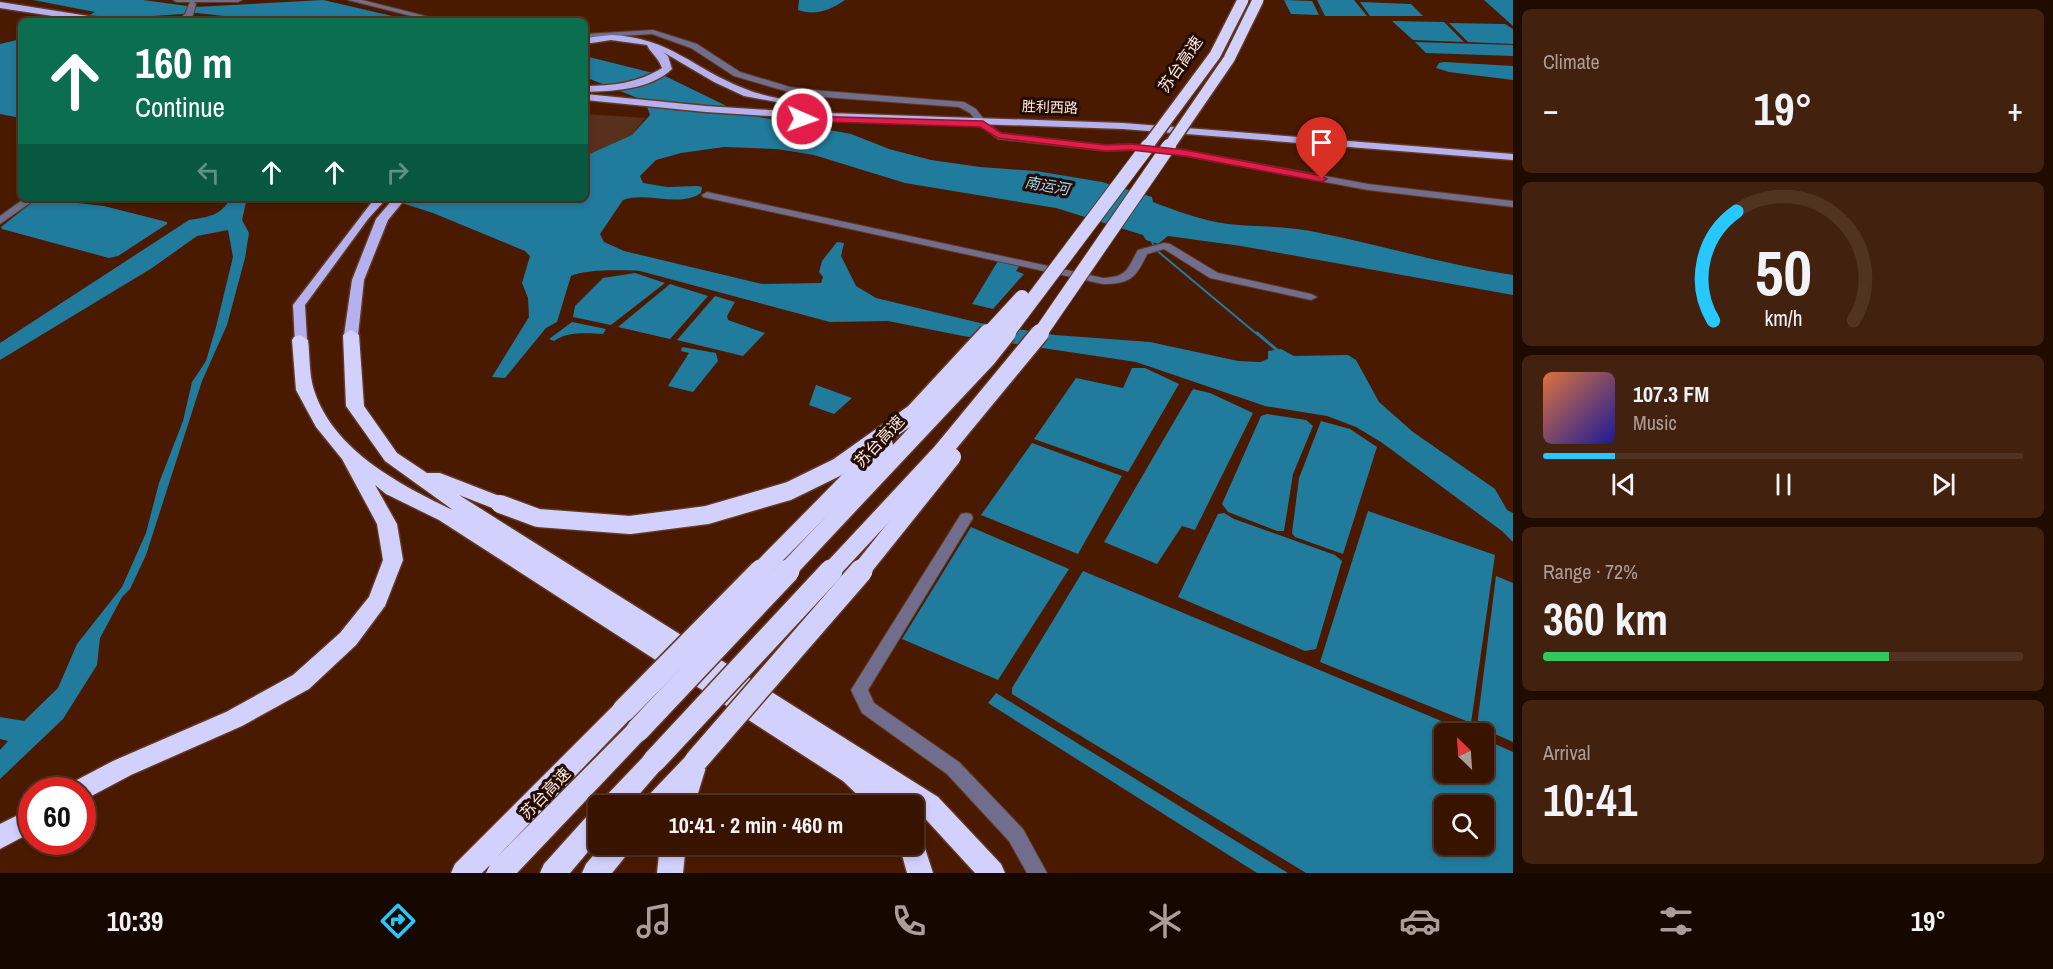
<!DOCTYPE html>
<meta charset="utf-8">
<style>
body{margin:0;font-family:"Archivo Narrow","Noto Sans SC",sans-serif;background:#43210f;color:#f1f3f6;height:100vh;display:flex;flex-direction:column;font-size:22px;white-space:nowrap}
*{box-sizing:border-box;margin:0}
p{font-size:20px;color:#ab9e99}
.icon{flex:none;width:33px;height:33px;fill:none;stroke:currentColor;stroke-width:2;stroke-linecap:round;stroke-linejoin:round}
.map{position:relative;flex:1;overflow:hidden}
.panel{display:flex;flex-direction:column;gap:9px;padding:9px;background:#1f0b00;width:540px}
.panel>*{flex:none}
.banner{position:absolute;left:18px;top:18px;width:570px;height:183px;border-radius:9px;box-shadow:0 3px 9px #0003,0 0 0 2px #523322;background:#0b6e4f;color:#fff;overflow:hidden}
.needle{width:39px;rotate:335deg}
.buttons{position:absolute;left:1434px;top:723px;display:grid;gap:12px}
.buttons a{display:grid;place-items:center;width:60px;height:60px;border-radius:9px;background:#381400;box-shadow:0 3px 9px #0003,0 0 0 2px #523322;font-size:30px}
.speed{position:absolute;left:18px;top:777px;display:flex;gap:12px;font-size:30px;font-weight:700;text-align:center}
.speed>*{display:grid;place-content:center;width:78px;height:78px;border-radius:50%;background:#381400;box-shadow:0 3px 9px #0003,0 0 0 2px #523322;line-height:1}
.speed .limit{border:9px solid #d22;background:#fff;color:#111}
.pin{position:absolute;display:grid;place-items:center;width:51px;height:51px;color:#fff;margin:-62px -26px;border-radius:50% 50% 50% 0;rotate:-45deg;box-shadow:0 0 6px #0007}
.pin .icon{rotate:45deg}
.me{position:absolute;width:66px;margin:-33px;rotate:92deg;stroke-linejoin:round;filter:drop-shadow(0 0 4px #0008)}
.turn{display:flex;align-items:center;gap:21px;height:126px;padding:0 18px;font-size:27px}
.turn .icon{width:78px;height:78px;stroke-width:2.5}
.turn b{display:block;font-size:42px;line-height:51px}
.lanes{display:flex;align-items:center;height:57px;padding:0 18px;background:#0003;justify-content:center;gap:30px;direction:ltr}
.lanes .off{opacity:.35}
.big{font-size:45px;font-weight:800;line-height:1.1}
.panel .card{flex:1;display:flex;flex-direction:column;justify-content:center;gap:9px;min-width:0;padding:0 21px;border-radius:9px;background:#43210f}
.panel .dial{align-items:center;gap:0}
.dial svg{height:156px;overflow:visible;fill:none;stroke:#523322;stroke-width:7;stroke-linecap:round;text-anchor:middle}
.dial text{fill:#f1f3f6;stroke:none}
.song{display:flex;align-items:center;gap:18px}
.cover{width:72px;height:72px;border-radius:9px;background:linear-gradient(135deg,hsl(20 70% 55%),hsl(240 70% 35%))}
.played{height:6px;border-radius:3px;background:linear-gradient(90deg,#27c8ff 15%,#523322 15%)}
.keys{display:flex;justify-content:space-around;direction:ltr}
.heat{display:flex;justify-content:space-between;align-items:center;font-size:33px;direction:ltr}
.charge{height:9px;border-radius:4px;background:linear-gradient(90deg,#34c759 72%,#523322 0)}
.trip{position:absolute;left:588px;top:795px;width:336px;height:60px;border-radius:9px;background:#381400;box-shadow:0 3px 9px #0003,0 0 0 2px #523322;font-weight:800;line-height:60px;text-align:center}
.tabs{display:flex;height:96px;justify-content:space-around;align-items:center;background:#160800;color:#ab9e99}
.tabs .icon{width:42px;height:42px}
.tabs .active{color:#27c8ff}
.tabs b{font-size:27px;color:#f1f3f6}
main{display:flex;flex:1;min-height:0}
.map>svg:first-child{display:block}
.green{fill:#59301b}
.water{fill:#217b9c;fill-rule:evenodd}
.lines{fill:none;stroke-linecap:round;stroke-linejoin:round}
.stream-far1{stroke:#217b9c;stroke-width:2}
.stream{stroke:#217b9c;stroke-width:3}
.minor-casing{stroke:#633820;stroke-width:2}
.primary-casing{stroke:#633820;stroke-width:3}
.motorway-casing{stroke:#633820;stroke-width:3}
.minor{fill:#706e8c;fill-rule:evenodd}
.primary{fill:#b5b1ef;fill-rule:evenodd}
.motorway{fill:#d2d0fd;fill-rule:evenodd}
.motorway-bridge-far3-casing{stroke:#633820;stroke-width:14;stroke-linecap:butt}
.motorway-bridge-far2-casing{stroke:#633820;stroke-width:16;stroke-linecap:butt}
.motorway-bridge-far1-casing{stroke:#633820;stroke-width:21;stroke-linecap:butt}
.motorway-bridge-casing{stroke:#633820;stroke-width:26;stroke-linecap:butt}
.motorway-bridge-far3{stroke:#d2d0fd;stroke-width:11}
.motorway-bridge-far2{stroke:#d2d0fd;stroke-width:14}
.motorway-bridge-far1{stroke:#d2d0fd;stroke-width:18}
.motorway-bridge{stroke:#d2d0fd;stroke-width:23}
.route{fill:#e11d48;stroke:#92132f;stroke-width:1.5}
.labels{text-anchor:middle;stroke-width:6;stroke-linejoin:round;paint-order:stroke}
.far-street-label{font-size:14px;fill:#ffeee7;stroke:#250a00}
.far-water-label{font-size:15px;font-style:italic;fill:#9ad9f5;stroke:#250a00}
.street-label{font-size:16px;fill:#ffeee7;stroke:#250a00}
</style>
<main>
<div class="map">
<svg width="1513" height="873" viewBox="0 0 1513 873">
<rect width="100%" height="100%" fill="#4a1a00"/>
<polygon class="green" points="585,114 645,118 632,135 585,156"/>
<g class="water">
<polygon points="33,0 143,0 195,7 323,0 414,21 268,21 197,13 153,16 127,21 78,21 95,12"/>
<path d="M 799,0 L 845,0 C 831,10 815,16 798,10 Z"/>
<polygon points="1284,0 1312,1 1319,15 1291,14"/>
<polygon points="1317,0 1354,0 1367,16 1325,16"/>
<polygon points="1484,0 1513,0 1513,26"/>
<polygon points="1360,2 1411,4 1423,16 1370,16"/>
<polygon points="1392,21 1444,22 1464,42 1413,40"/>
<polygon points="1449,23 1505,24 1513,29 1513,44 1468,42"/>
<polygon points="21,39 21,118 0,114 0,44"/>
<polygon points="1415,42 1513,45 1513,56 1426,53"/>
<path d="M 585,56 L 665,76 L 743,114 L 851,134 L 889,149 L 931,160 L 980,167 L 1036,171 L 1102,182 L 1152,197 L 1153,202 C 1177,211 1203,221 1228,224 C 1259,227 1289,226 1320,233 C 1384,246 1447,265 1513,275 L 1513,295 L 1241,246 L 1168,236 L 1158,244 L 1146,240 L 1143,235 L 1056,208 L 905,183 L 814,155 L 777,149 L 724,147 L 681,153 L 656,160 L 640,176 L 643,183 L 667,187 L 698,186 L 702,187 L 701,193 C 679,208 647,191 623,200 L 600,234 L 604,242 L 624,251 L 762,284 L 821,283 L 823,277 L 819,272 L 822,261 L 837,242 L 844,243 L 841,256 L 856,286 L 876,298 L 980,323 L 1055,335 L 1150,342 L 1238,361 L 1260,362 L 1268,359 L 1268,351 L 1281,349 L 1294,356 L 1348,355 L 1356,360 L 1379,402 L 1413,432 L 1495,489 L 1507,510 L 1513,513 L 1513,542 L 1502,531 L 1381,442 L 1356,427 L 1327,416 L 1265,406 L 1136,362 L 963,336 L 888,321 L 830,322 L 640,271 C 624,270 584,269 571,276 L 557,322 L 546,328 L 505,378 L 492,377 L 529,317 L 528,298 L 522,283 L 530,256 L 525,251 L 433,213 L 386,198 L 585,198 L 585,156 L 632,135 L 650,115 L 645,101 L 585,77 Z"/>
<polygon points="1444,62 1513,66 1513,80 1449,72 1436,68 1439,63"/>
<path d="M 230,198 L 247,198 L 242,220 L 249,233 L 245,258 L 227,325 L 202,381 L 146,555 L 130,589 L 122,597 L 100,638 L 97,665 L 63,719 L 0,779 L 0,750 L 8,741 L 0,739 L 0,717 L 24,721 L 58,688 L 77,644 L 122,587 L 146,533 L 159,483 L 183,421 L 192,382 L 206,361 L 216,327 L 233,257 L 228,230 L 197,236 L 152,268 L 0,360 L 0,343 L 189,220 C 207,217 222,216 230,198 Z"/>
<polygon points="42,199 104,206 167,222 167,224 118,256 109,258 2,229 1,227 35,200"/>
<polygon points="998,261 1020,265 1016,271 1024,274 993,309 972,304"/>
<polygon points="635,273 665,283 611,325 573,317 575,306 603,278"/>
<polygon points="670,284 708,296 670,339 618,327"/>
<polygon points="715,296 735,302 727,316 728,320 765,333 743,356 677,340"/>
<path d="M 572,322 L 606,329 L 603,334 C 588,333 567,331 554,341 L 549,339 Z"/>
<polygon points="682,347 716,353 718,361 693,392 668,386 689,353 681,351"/>
<polygon points="1132,368 1145,368 1179,384 1128,472 1034,439 1076,378 1123,388"/>
<polygon points="816,385 852,398 834,414 809,405"/>
<polygon points="1193,389 1210,393 1253,413 1195,530 1182,526 1157,564 1104,542"/>
<polygon points="1267,414 1306,420 1313,426 1293,474 1284,531 1277,531 1228,512 1222,504 1261,416"/>
<polygon points="1321,421 1350,429 1377,447 1343,554 1295,537 1292,533 1299,478"/>
<polygon points="1032,443 1122,476 1078,554 981,515"/>
<polygon points="1368,511 1495,555 1471,723 1320,662"/>
<polygon points="1224,513 1234,519 1335,555 1342,561 1316,649 1305,651 1178,597 1218,514"/>
<polygon points="971,527 1069,569 998,680 902,639"/>
<path d="M 1083,571 L 1470,733 L 1444,734 L 1444,772 L 1484,772 L 1484,739 L 1513,752 L 1513,873 L 1306,873 L 1012,694 L 1012,688 ZM 1444,806 L 1484,806 L 1484,844 L 1444,844 Z"/>
<polygon points="1496,576 1513,583 1513,742 1477,726"/>
<polygon points="996,693 1288,873 1257,873 988,703"/>
</g>
<g class="lines">
<polyline class="stream-far1" points="1151,239 1155,249 1258,335"/>
<polyline class="stream" points="1257,333 1278,351"/>
<defs>
<g id="minor">
<polygon points="173,0 242,0 238,2 194,2 196,4 193,15 186,21 177,21 185,14 190,2 177,2"/>
<polygon points="348,0 362,0 445,21 431,21"/>
<polygon points="653,30 697,44 740,72 790,87 823,91 964,102 976,109 986,122 1001,133 1106,145 1131,144 1185,150 1368,184 1513,201 1513,207 1368,190 1185,156 1131,150 1106,151 998,139 980,126 970,113 959,107 823,97 789,92 734,76 691,48 652,34 585,38 585,34"/>
<path d="M 707,192 L 1103,278 C 1128,277 1127,269 1138,250 L 1164,243 L 1170,244 L 1218,273 L 1311,294 L 1317,297 L 1311,300 L 1210,278 L 1164,249 L 1147,254 C 1136,278 1130,284 1103,284 L 703,197 L 702,195 Z"/>
<polygon points="25,198 37,198 0,224 0,216"/>
<polygon points="966,513 971,514 973,518 868,690 874,703 959,762 1023,829 1047,873 1027,873 1009,841 947,774 862,713 851,690 961,514"/>
</g>
<g id="primary">
<polygon points="0,2 101,18 105,21 85,21 0,8"/>
<path d="M 611,35 C 671,38 692,68 743,88 C 769,99 798,101 825,105 L 830,108 L 825,111 L 744,96 L 714,82 L 663,52 L 668,56 L 672,69 C 650,90 613,91 585,92 L 585,86 C 612,86 638,83 662,68 C 659,58 649,51 647,45 L 611,40 L 585,44 L 585,38 Z"/>
<polygon points="585,94 706,106 800,112 1123,123 1513,154 1513,160 1123,129 800,118 706,112 585,100"/>
<polygon points="375,198 387,198 368,219 305,305 307,340 305,343 295,343 293,305"/>
<polygon points="394,198 406,198 388,220 364,280 358,335 356,338 346,338 344,335 352,280 376,219"/>
</g>
<g id="motorway">
<path d="M 351,330 L 359,335 L 364,406 L 397,453 L 427,473 L 440,473 L 507,499 L 510,504 L 507,509 L 500,511 L 459,495 L 938,797 L 1001,864 L 1005,873 L 975,873 L 920,813 L 914,809 L 914,806 L 909,806 L 892,795 L 899,806 L 869,806 L 843,781 L 439,520 L 386,494 L 375,485 L 397,524 L 403,560 L 385,606 L 356,645 L 309,689 L 242,726 L 131,775 L 82,801 L 82,790 L 70,790 L 73,782 L 113,761 L 226,712 L 293,675 L 340,633 L 369,597 L 383,560 L 377,524 L 342,459 L 316,427 L 296,390 L 292,340 L 294,337 L 300,335 L 308,340 C 310,356 309,375 314,390 C 333,450 400,485 453,510 L 385,461 L 346,406 L 343,335 Z"/>
<polygon points="624,700 632,703 636,710 632,717 498,856 630,723 638,720 646,723 650,730 646,737 517,873 486,873 490,865 482,873 451,873 455,864 616,703"/>
<polygon points="654,751 662,754 666,761 662,768 629,806 601,806 604,798 646,754"/>
<polygon points="696,751 704,754 708,761 694,806 643,806 646,798 688,754"/>
<polygon points="32,808 32,832 0,849 0,824"/>
<polygon points="598,811 598,840 570,873 540,873 544,864 589,814"/>
<polygon points="914,833 921,836 933,873 907,873 899,844 914,844"/>
<polygon points="603,844 633,844 629,852 612,873 582,873 586,864"/>
<polygon points="660,844 686,844 683,873 657,873"/>
</g>
</defs>
<use href="#minor" class="minor-casing"/>
<use href="#primary" class="primary-casing"/>
<use href="#motorway" class="motorway-casing"/>
<use href="#minor" class="minor"/>
<use href="#primary" class="primary"/>
<use href="#motorway" class="motorway"/>
<defs>
<g id="motorway-bridge-far3">
<polyline points="1146,148 1215,55 1243,0"/>
<polyline points="1168,148 1229,59 1258,0"/>
</g>
<g id="motorway-bridge-far2">
<polyline points="987,335 1022,297"/>
<polyline points="1006,335 1148,146"/>
<polyline points="1039,335 1169,146"/>
</g>
<g id="motorway-bridge-far1">
<polyline points="500,504 538,518 630,525 707,515 789,491 838,467 914,413 988,333"/>
<polyline points="759,572 884,445"/>
<polyline points="786,572 988,357 1007,333"/>
<polyline points="830,572 941,453 1040,333"/>
<polyline points="860,572 952,457"/>
</g>
<g id="motorway-bridge">
<polyline points="624,710 761,571"/>
<polyline points="638,730 788,571"/>
<polyline points="654,761 831,571"/>
<polyline points="696,761 861,571"/>
</g>
</defs>
<use href="#motorway-bridge-far3" class="motorway-bridge-far3-casing"/>
<use href="#motorway-bridge-far2" class="motorway-bridge-far2-casing"/>
<use href="#motorway-bridge-far1" class="motorway-bridge-far1-casing"/>
<use href="#motorway-bridge" class="motorway-bridge-casing"/>
<use href="#motorway-bridge-far3" class="motorway-bridge-far3"/>
<use href="#motorway-bridge-far2" class="motorway-bridge-far2"/>
<use href="#motorway-bridge-far1" class="motorway-bridge-far1"/>
<use href="#motorway-bridge" class="motorway-bridge"/>
</g>
<polygon class="route" points="802,116 983,121 1001,133 1106,145 1131,144 1185,150 1322,176 1327,179 1322,182 1185,156 1131,150 1106,151 998,138 980,127 799,121 797,119"/>
<g class="labels">
<g class="far-street-label">
<text transform="translate(1050 107) rotate(2)" y="5">胜利西路</text>
</g>
<g class="far-water-label">
<text transform="translate(1047 186) rotate(10)" y="5">南运河</text>
</g>
<g class="street-label">
<text transform="translate(1180 64) rotate(-55)" y="6">苏台高速</text>
<text transform="translate(879 441) rotate(-47)" y="6">苏台高速</text>
<text transform="translate(545 793) rotate(-46)" y="6">苏台高速</text>
</g>
</g>
</svg>
<div class="buttons">
<a><svg class="needle" viewBox="-14 -14 28 28"><path d="M0-13l5 13h-10z" fill="#e53935"/><path d="M0 13l5-13h-10z" fill="#ab9e99"/></svg></a>
<a><svg class="icon" aria-label="search" viewBox="0 0 24 24"><circle cx="10" cy="10" r="6"/><path d="M15 15l6 6"/></svg></a>
</div>
<div class="speed"><div class="limit">60</div></div>
<div class="pin" style="left:1322px;top:179px;background:#d93025"><svg class="icon" aria-label="arrive" viewBox="0 0 24 24"><path d="M6 21V4h12l-3 4 3 4H6"/></svg></div>
<svg class="me" style="left:802px;top:119px" viewBox="-20 -20 40 40"><circle r="17" fill="#e11d48" stroke="#fff" stroke-width="3"/><path d="M0-11L8 9 0 5-8 9z" fill="#fff"/></svg>
<div class="trip">10:41 · 2 min · 460 m</div>
<div class="banner">
<div class="turn"><svg class="icon" aria-label="ahead" viewBox="0 0 24 24"><path d="M12 20V5M6 11l6-6 6 6"/></svg><div><b>160 m</b>Continue</div></div>
<div class="lanes"><svg class="icon off" aria-label="left" viewBox="0 0 24 24"><path d="M17 20v-9H6M10 6l-5 5 5 5"/></svg><svg class="icon" aria-label="ahead" viewBox="0 0 24 24"><path d="M12 20V5M6 11l6-6 6 6"/></svg><svg class="icon" aria-label="ahead" viewBox="0 0 24 24"><path d="M12 20V5M6 11l6-6 6 6"/></svg><svg class="icon off" aria-label="right" viewBox="0 0 24 24"><path d="M7 20v-9h11M14 6l5 5-5 5"/></svg></div>
</div>
</div>
<section class="panel">
<div class="card"><p>Climate</p>
<div class="heat"><a>−</a><b class="big">19°</b><a>+</a></div>
</div>
<div class="card dial"><svg viewBox="0 0 100 80">
<path d="M14 69A42 42 0 1 1 86 69"/>
<path d="M14 69A42 42 0 0 1 26 13" stroke="#27c8ff"/>
<text x="50" y="56" font-size="32" font-weight="700">50</text>
<text x="50" y="72" font-size="11">km/h</text>
</svg></div>
<div class="card">
<div class="song"><i class="cover"></i><div><b>107.3 FM</b><p>Music</p></div></div>
<div class="played"></div>
<div class="keys"><svg class="icon" aria-label="previous" viewBox="0 0 24 24"><path d="M18 5L8 12l10 7zM5 5v14"/></svg><svg class="icon" aria-label="pause" viewBox="0 0 24 24"><path d="M8 5v14M16 5v14"/></svg><svg class="icon" aria-label="next" viewBox="0 0 24 24"><path d="M6 5l10 7-10 7zM19 5v14"/></svg></div>
</div>
<div class="card"><p>Range · 72%</p><b class="big">360 km</b><div class="charge"></div></div>
<div class="card"><p>Arrival</p><b class="big">10:41</b></div>
</section>
</main>
<nav class="tabs">
<b>10:39</b>
<svg class="icon active" aria-label="directions" viewBox="0 0 24 24"><path d="M12 3l9 9-9 9-9-9zM9 14v-3h6M13 9l2 2-2 2"/></svg>
<svg class="icon" aria-label="music" viewBox="0 0 24 24"><path d="M9 18V5l10-2v13"/><circle cx="6" cy="18" r="3"/><circle cx="16" cy="16" r="3"/></svg>
<svg class="icon" aria-label="phone" viewBox="0 0 24 24"><path d="M5 4h4l2 5-3 2q2 4 5 5l2-3 5 2v4C11 20 4 13 5 4z"/></svg>
<svg class="icon" aria-label="climate" viewBox="0 0 24 24"><path d="M12 3v18M4 7l16 10M4 17L20 7"/></svg>
<svg class="icon" aria-label="car" viewBox="0 0 24 24"><path d="M5 17H2v-5l4-1 3-4h7l3 4 3 1v5h-3M9 17h6M6 11h13"/><circle cx="7" cy="17" r="2"/><circle cx="17" cy="17" r="2"/></svg>
<svg class="icon" aria-label="filters" viewBox="0 0 24 24"><path d="M4 7h16M4 17h16"/><circle cx="9" cy="7" r="2"/><circle cx="15" cy="17" r="2"/></svg>
<b>19°</b>
</nav>
